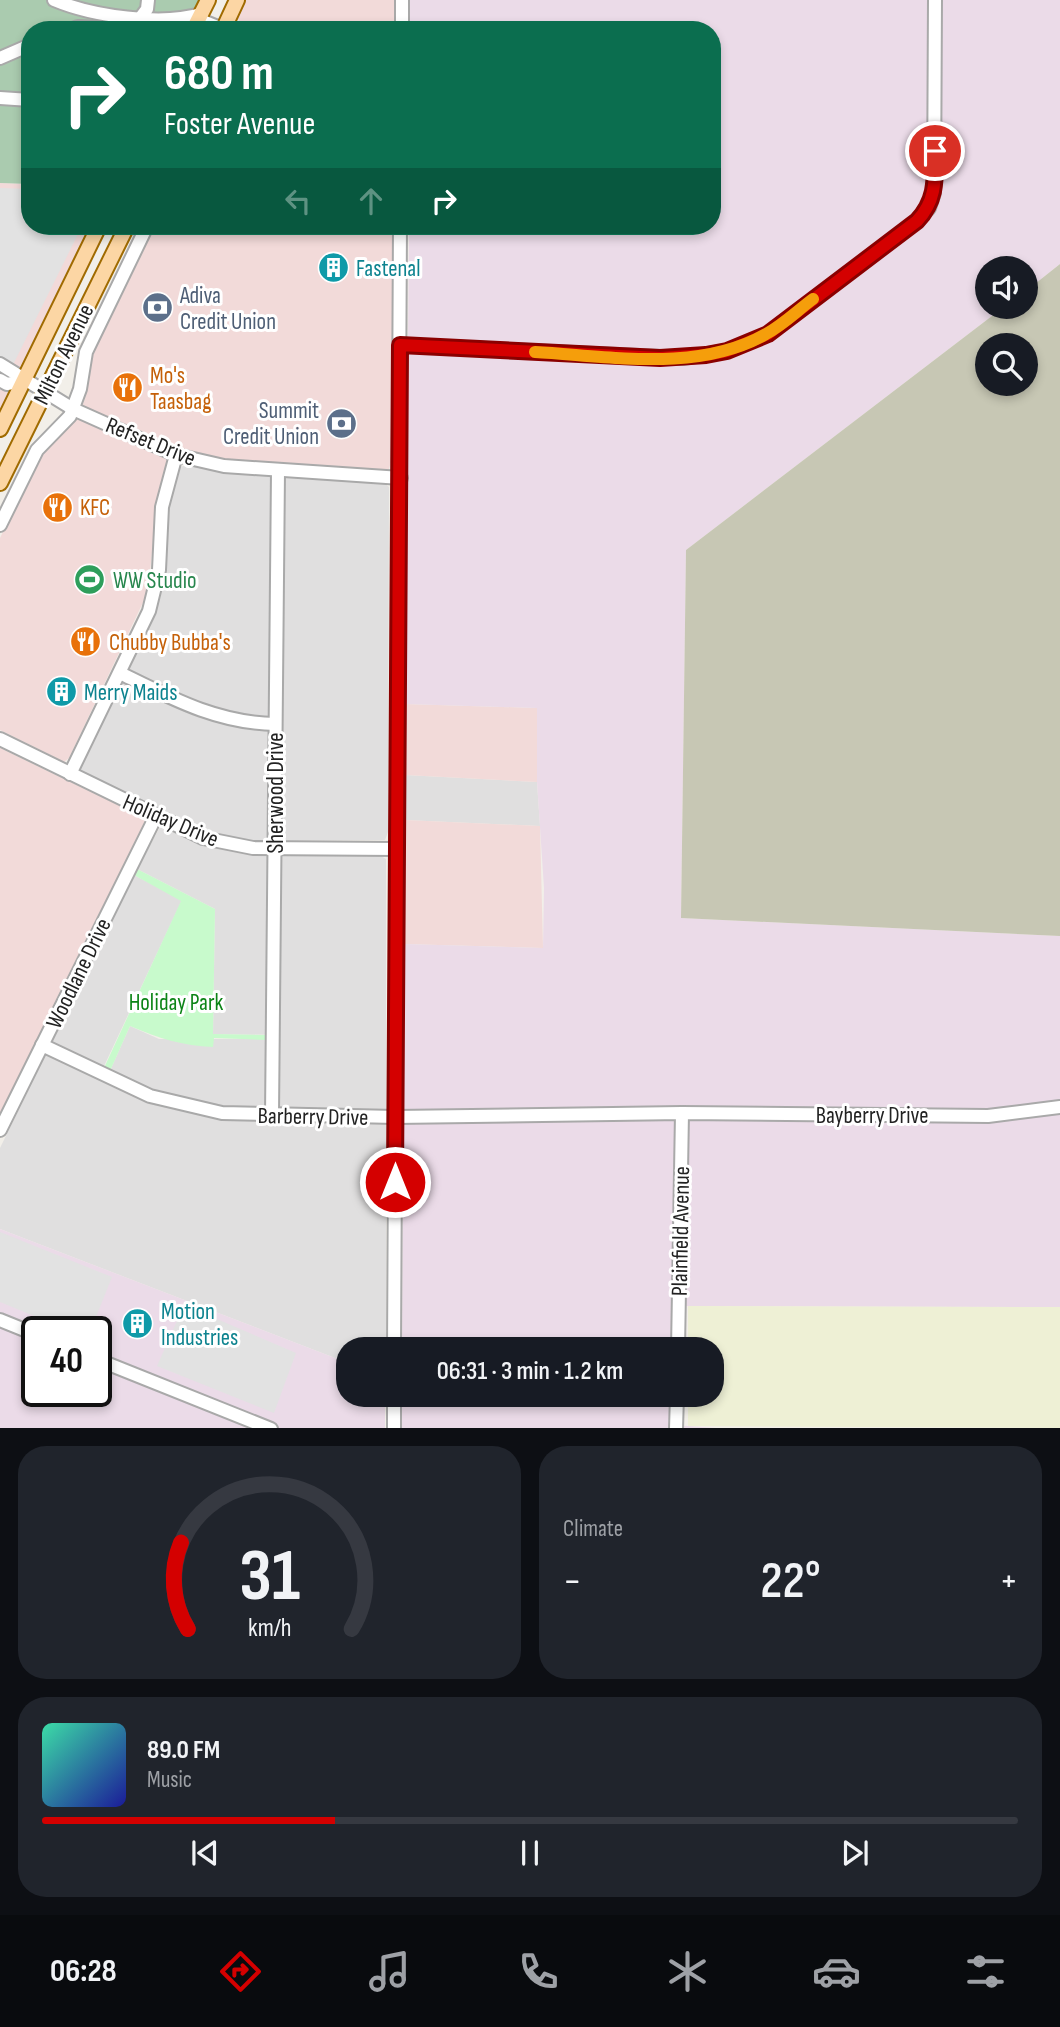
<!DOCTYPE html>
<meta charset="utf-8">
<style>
body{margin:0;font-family:"Sofia Sans Condensed",sans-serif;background:#20242c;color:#f1f3f6;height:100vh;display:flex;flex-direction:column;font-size:26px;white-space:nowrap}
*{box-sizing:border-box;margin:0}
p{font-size:23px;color:#9ea1a6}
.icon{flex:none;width:38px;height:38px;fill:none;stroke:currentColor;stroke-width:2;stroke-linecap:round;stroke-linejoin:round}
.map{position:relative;height:1428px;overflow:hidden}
.details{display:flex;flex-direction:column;gap:18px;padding:18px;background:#0d0f14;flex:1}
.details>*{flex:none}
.banner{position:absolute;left:21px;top:21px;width:700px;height:214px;border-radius:28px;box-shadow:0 4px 10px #0003;background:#0b6e4f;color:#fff;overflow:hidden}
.buttons{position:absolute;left:975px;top:256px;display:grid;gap:14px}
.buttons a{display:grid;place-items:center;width:63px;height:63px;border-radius:50%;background:#171b24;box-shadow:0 4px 10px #0003;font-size:35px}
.speed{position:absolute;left:21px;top:1316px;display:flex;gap:14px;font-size:35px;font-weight:700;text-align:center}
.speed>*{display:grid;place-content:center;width:91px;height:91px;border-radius:50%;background:#171b24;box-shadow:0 4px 10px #0003;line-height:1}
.speed .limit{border:4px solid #111;border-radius:10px;background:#fff;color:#111}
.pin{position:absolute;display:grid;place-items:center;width:60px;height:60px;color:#fff;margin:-30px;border:4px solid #fff;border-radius:50%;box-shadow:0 2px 7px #0007}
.me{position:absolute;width:77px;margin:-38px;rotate:0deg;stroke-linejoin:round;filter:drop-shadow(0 0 5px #0008)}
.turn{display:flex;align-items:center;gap:24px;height:147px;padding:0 28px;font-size:32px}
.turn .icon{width:91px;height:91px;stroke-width:2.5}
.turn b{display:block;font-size:49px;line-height:60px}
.lanes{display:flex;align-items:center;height:66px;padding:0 28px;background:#0003;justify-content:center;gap:35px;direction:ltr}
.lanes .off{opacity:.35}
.big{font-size:52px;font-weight:600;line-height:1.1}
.details .card{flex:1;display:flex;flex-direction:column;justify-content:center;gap:10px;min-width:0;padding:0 24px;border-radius:28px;background:#20242c}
.details .dial{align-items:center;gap:0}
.dial svg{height:182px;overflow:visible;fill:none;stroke:#363941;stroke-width:7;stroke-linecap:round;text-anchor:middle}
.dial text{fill:#f1f3f6;stroke:none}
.song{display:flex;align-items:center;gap:21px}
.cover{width:84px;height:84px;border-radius:10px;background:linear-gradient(135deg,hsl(160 70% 55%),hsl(240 70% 35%))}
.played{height:7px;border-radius:4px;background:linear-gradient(90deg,#d40000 30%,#363941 30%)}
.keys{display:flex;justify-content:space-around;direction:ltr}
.heat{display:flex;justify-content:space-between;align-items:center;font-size:38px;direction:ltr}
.details .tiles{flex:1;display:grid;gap:18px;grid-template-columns:1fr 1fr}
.card:last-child{grid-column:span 2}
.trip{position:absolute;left:336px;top:1337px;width:388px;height:70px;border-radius:28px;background:#171b24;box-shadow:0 4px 10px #0003;font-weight:600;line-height:70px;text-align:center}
.tabs{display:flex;height:112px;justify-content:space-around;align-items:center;background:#090b0e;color:#9ea1a6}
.tabs .icon{width:49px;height:49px}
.tabs .selected{color:#d40000}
.tabs b{font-size:32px;color:#f1f3f6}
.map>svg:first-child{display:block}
.residential{fill:#e0dfdf}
.commercial{fill:#f2dad9}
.industrial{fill:#ebdbe8;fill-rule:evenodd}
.construction{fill:#c7c7b4;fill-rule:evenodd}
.farmland{fill:#eef0d5}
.cemetery{fill:#aacbaf}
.park{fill:#c8facc}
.parking{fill:#e2e2e2}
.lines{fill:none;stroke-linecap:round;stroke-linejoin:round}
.minor-casing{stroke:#a9a9a9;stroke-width:16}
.major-casing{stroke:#a06b00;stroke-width:18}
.minor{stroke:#fff;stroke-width:12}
.major{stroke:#fcd6a4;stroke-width:14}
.route-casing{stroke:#8a0000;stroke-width:18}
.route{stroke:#d40000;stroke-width:12}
.slow{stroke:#f59e0b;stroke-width:12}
.labels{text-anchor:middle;stroke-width:6;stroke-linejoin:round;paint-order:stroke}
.culture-label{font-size:23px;fill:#0d838f;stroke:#fff;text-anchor:start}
.service-label{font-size:23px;fill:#4e5e75;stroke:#fff;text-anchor:start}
.street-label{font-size:23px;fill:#222;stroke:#fff}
.food-label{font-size:23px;fill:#c56008;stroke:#fff;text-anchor:start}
.leisure-label{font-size:23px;fill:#27864d;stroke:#fff;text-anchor:start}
.park-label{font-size:23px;fill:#0c8416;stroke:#fff}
</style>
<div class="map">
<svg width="1060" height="1429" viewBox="0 0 1060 1429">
<rect width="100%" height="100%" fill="#f2efe9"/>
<g class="residential">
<polygon points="187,465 224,473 384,483 389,487 388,832 385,840 254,841 227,838 182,822 80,770 160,599 165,575 170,503 180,467"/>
<polygon points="405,775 537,782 540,826 405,820"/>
<polygon points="160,827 201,844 240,853 379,855 386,859 386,1349 348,1349 348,1363 0,1229 0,1148 134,875 182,900 98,1079 105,1082 130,1026 159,1039 279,1039 279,1035 213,1034 215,909 137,869"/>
</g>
<g class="commercial">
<polygon points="245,0 394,0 394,30 242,30 238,18"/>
<polygon points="0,183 30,184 30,226 93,226 0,417"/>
<polygon points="153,226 393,226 391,462 389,469 384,471 243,462 212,457 172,446 157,501 148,592 69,758 64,762 0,730 0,538 41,453 76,420 85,399 90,356"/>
<polygon points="405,704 537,708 537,782 405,775"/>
<polygon points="0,748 141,816 145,821 0,1118"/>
<polygon points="405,820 540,826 543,948 404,944"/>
</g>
<g class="industrial">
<polygon points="410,0 1060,0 1060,264 1026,291 1026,268 987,268 987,306 1005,306 686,550 681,918 1060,936 1060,1307 674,1306 673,1349 402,1349 404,944 543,948 544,888 537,782 537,708 405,704 409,226 712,226 712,30 410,30"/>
<path d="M 0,1229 L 348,1363 L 348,1395 L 385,1395 L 385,1428 L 0,1428 ZM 37,1332 L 96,1332 L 96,1391 L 37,1391 Z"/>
<polygon points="401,1395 673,1395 673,1425 716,1428 401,1429"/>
</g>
<path class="construction" d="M 1060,264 L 1060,936 L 681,918 L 686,550 L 1005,306 L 1026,306 L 1026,291 ZM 987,345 L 1026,345 L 1026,383 L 987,383 Z"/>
<polygon class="farmland" points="688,1306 1060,1307 1060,1428 688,1426 688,1395 712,1395 712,1349 688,1349"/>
<polygon class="cemetery" points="0,0 203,0 188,30 30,30 30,184 0,183"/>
<path class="park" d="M 137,869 L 215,909 L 213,1034 L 266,1035 L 266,1040 L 214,1038 L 213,1047 C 183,1046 158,1038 130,1026 L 110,1071 L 104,1068 L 181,901 L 134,875 Z"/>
<g class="parking">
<polygon points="0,188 30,189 30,226 82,226 0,391"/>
<polygon points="0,1232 112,1277 90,1332 73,1332 0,1302"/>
<polygon points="184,1305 296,1353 274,1413 157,1366"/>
</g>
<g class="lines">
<defs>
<g id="minor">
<path d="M 54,0 C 92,16 161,26 201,14"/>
<polyline points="141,17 147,9 148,0"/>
<polyline points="198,19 225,30"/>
<polyline points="70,30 78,27 150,30"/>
<polyline points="402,30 402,0"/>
<polyline points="0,58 30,45"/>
<polyline points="0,98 30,100"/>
<polyline points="400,345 683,358 727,351 768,334 917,221 929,208 934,193 935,0"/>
<polyline points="0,364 73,409 176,455 224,466 401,478"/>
<polyline points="0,380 7,384 24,381"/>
<polyline points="0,525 37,450 70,416 80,389 86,352 147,226"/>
<path d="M 120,673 C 171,698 217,723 275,724"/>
<polyline points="0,739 203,838 253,848 397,849"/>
<polyline points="70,774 149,611 159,570 162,507 176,455"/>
<polyline points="42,1045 150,1096 222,1113 395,1117 682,1113 988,1116 1060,1107"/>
<polyline points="272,1115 278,471"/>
<polyline points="0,1130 156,816"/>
<polyline points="0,1320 37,1335"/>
<polyline points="394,1349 400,226"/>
<polyline points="678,1349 682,1113"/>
<polyline points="96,1359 271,1429"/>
<polyline points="394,1429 394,1395"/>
<polyline points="676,1429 677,1395"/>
</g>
<g id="major">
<polyline points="193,30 208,0"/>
<polyline points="223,30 237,0"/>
<polyline points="0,429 99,226"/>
<polyline points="0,483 127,226"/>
</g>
</defs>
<use href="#minor" class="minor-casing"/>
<use href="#major" class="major-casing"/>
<use href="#minor" class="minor"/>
<use href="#major" class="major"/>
</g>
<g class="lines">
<defs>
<path id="route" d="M 395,1182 L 400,345 L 660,358 L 706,355 L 727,351 L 768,334 L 917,221 C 937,200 935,179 935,151"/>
</defs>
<use href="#route" class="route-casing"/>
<use href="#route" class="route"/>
<path class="slow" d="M 535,352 C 609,356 698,373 766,334 C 783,325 798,310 813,299"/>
</g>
<defs>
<symbol id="building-disc" viewBox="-11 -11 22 22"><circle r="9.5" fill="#0f9aa8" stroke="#fff"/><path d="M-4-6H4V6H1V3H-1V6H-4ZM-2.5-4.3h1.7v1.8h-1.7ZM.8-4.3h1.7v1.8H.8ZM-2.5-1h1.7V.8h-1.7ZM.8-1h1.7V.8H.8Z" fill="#fff"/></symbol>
<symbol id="bank-disc" viewBox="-11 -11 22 22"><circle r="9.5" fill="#5c6f8a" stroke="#fff"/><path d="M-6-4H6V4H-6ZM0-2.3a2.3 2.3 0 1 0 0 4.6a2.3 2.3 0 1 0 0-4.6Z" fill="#fff"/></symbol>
<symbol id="restaurant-disc" viewBox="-11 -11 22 22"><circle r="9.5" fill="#e8710a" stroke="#fff"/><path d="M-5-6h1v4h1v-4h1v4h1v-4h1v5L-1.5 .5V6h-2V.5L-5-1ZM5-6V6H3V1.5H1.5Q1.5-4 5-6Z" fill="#fff"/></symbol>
<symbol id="stadium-disc" viewBox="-11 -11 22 22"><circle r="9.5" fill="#2e9e5b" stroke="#fff"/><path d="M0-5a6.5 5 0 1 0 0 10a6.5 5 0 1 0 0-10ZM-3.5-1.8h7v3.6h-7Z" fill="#fff"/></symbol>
</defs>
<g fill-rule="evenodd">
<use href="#building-disc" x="316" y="250" width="35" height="35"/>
<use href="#bank-disc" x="140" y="290" width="35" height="35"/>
<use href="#restaurant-disc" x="110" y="370" width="35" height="35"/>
<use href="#bank-disc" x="324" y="406" width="35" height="35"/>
<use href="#restaurant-disc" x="40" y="490" width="35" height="35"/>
<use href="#stadium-disc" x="72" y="562" width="35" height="35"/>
<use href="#restaurant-disc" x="68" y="624" width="35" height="35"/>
<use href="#building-disc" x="44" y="674" width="35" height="35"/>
<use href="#building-disc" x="120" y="1306" width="35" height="35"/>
</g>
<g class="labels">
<g class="culture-label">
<text x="356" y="276">Fastenal</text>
<text x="84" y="700">Merry Maids</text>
<text x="161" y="1319">Motion<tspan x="161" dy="26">Industries</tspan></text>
</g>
<g class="service-label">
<text x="180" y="303">Adiva<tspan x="180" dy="26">Credit Union</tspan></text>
<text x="319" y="418" text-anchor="end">Summit<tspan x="319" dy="26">Credit Union</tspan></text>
</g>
<g class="street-label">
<text transform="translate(63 354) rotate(-64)" y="8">Milton Avenue</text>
<text transform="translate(151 441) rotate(22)" y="8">Refset Drive</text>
<text transform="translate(275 793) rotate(-90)" y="8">Sherwood Drive</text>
<text transform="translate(171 820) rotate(23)" y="8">Holiday Drive</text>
<text transform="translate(78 973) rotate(-64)" y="8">Woodlane Drive</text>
<text x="872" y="1123">Bayberry Drive</text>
<text transform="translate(313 1116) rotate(1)" y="8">Barberry Drive</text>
<text transform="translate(680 1231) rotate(-89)" y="8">Plainfield Avenue</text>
</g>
<g class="food-label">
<text x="150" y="383">Mo's<tspan x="150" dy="26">Taasbag</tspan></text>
<text x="80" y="515">KFC</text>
<text x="109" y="650">Chubby Bubba's</text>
</g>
<g class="leisure-label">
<text x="113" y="588">WW Studio</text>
</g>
<g class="park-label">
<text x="176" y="1010">Holiday Park</text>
</g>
</g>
</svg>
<div class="buttons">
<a><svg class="icon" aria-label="sound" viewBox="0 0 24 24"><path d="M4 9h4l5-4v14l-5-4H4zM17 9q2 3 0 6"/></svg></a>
<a><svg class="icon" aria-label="search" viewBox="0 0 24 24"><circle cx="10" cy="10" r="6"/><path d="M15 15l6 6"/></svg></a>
</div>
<div class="speed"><div class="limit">40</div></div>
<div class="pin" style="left:935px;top:151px;background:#d93025"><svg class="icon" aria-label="arrive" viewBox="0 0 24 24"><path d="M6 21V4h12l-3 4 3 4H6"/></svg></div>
<svg class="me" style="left:395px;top:1182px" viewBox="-20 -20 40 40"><circle r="17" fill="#d40000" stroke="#fff" stroke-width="3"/><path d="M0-11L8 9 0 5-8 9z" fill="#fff"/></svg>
<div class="trip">06:31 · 3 min · 1.2 km</div>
<div class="banner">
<div class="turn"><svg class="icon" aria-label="right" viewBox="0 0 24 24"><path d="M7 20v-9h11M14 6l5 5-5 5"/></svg><div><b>680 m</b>Foster Avenue</div></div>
<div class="lanes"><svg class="icon off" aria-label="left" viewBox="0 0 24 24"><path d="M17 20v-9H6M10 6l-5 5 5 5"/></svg><svg class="icon off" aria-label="ahead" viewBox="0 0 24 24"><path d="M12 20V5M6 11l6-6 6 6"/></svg><svg class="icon" aria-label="right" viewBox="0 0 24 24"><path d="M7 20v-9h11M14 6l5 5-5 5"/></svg></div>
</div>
</div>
<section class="details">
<div class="tiles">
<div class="card dial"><svg viewBox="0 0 100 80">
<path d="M14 69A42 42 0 1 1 86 69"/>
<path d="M14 69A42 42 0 0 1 11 31" stroke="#d40000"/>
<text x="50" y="56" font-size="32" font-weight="700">31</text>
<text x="50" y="72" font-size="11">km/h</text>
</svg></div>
<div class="card"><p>Climate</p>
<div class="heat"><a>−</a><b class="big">22°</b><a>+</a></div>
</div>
<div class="card">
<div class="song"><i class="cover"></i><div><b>89.0 FM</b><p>Music</p></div></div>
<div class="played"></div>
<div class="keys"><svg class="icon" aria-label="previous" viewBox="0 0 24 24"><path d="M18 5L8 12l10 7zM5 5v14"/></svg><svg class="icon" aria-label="pause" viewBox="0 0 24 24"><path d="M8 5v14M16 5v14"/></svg><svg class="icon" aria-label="next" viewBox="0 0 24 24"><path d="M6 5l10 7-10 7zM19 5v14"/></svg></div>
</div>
</div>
</section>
<nav class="tabs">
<b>06:28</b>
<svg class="icon selected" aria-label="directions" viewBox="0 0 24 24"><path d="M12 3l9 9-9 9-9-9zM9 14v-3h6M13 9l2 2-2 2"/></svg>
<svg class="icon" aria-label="music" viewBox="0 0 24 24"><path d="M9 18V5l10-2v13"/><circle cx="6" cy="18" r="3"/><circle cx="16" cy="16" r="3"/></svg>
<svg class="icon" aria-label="phone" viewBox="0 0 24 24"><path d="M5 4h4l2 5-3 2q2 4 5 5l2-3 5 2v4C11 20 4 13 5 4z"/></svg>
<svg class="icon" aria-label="climate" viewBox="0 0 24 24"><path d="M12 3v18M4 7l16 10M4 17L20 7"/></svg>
<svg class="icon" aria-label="car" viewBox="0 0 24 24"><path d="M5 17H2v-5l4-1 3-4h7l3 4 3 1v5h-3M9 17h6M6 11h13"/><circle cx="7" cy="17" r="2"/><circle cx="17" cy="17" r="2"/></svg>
<svg class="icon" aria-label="filters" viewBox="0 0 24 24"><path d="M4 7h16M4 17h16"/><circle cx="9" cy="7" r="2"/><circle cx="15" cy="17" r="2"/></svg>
</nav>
